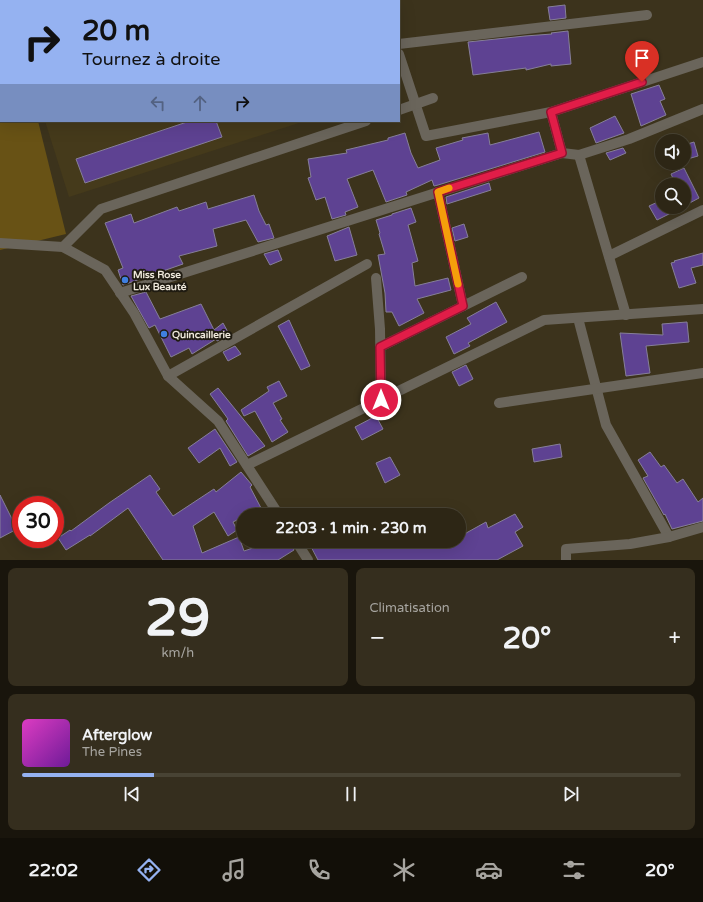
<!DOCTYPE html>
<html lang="fr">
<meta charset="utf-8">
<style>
body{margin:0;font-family:"Varela Round",sans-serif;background:#352e1e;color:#f1f3f6;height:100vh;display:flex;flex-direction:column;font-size:15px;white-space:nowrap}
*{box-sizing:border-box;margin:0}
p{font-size:13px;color:#a7a5a0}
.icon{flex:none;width:22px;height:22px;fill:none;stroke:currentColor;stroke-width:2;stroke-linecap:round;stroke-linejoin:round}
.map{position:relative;height:560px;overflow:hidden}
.panel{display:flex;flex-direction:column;gap:8px;padding:8px;background:#19150c;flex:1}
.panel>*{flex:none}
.hud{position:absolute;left:0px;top:0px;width:400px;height:122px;box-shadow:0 4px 16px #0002,0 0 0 1px #484334;background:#95b2f1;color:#111;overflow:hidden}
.buttons{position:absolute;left:655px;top:134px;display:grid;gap:8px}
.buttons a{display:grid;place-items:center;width:36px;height:36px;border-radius:50%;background:#2d2615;box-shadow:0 4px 16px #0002,0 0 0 1px #484334;font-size:20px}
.speed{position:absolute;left:12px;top:496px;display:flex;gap:8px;font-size:20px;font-weight:700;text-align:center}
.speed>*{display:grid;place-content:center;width:52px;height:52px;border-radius:50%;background:#2d2615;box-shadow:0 4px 16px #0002,0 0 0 1px #484334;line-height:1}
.speed .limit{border:6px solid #d22;background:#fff;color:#111}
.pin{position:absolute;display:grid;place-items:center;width:34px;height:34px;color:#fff;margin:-41px -17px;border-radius:50% 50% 50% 0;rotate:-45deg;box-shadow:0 0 4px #0007}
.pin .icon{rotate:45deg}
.me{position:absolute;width:44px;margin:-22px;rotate:0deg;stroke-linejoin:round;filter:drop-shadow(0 0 3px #0008)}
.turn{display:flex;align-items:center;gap:14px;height:84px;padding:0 16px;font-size:18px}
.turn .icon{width:52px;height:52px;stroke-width:2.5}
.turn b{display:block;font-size:28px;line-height:34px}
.lanes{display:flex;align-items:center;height:38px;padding:0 16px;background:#0003;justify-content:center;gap:20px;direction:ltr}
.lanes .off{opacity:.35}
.big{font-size:30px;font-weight:700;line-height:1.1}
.panel .card{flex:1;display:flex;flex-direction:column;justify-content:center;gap:6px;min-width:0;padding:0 14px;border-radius:8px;background:#352e1e}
.panel .dial{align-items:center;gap:0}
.dial b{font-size:52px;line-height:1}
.song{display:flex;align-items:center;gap:12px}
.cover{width:48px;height:48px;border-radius:6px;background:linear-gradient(135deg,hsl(310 70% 55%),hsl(280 70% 35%))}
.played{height:4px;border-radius:2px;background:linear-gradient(90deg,#95b2f1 20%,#484334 20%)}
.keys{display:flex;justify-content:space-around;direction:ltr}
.heat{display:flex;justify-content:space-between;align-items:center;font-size:22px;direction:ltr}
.panel .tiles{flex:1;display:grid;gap:8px;grid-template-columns:1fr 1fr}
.card:last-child{grid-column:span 2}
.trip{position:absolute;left:236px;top:508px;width:230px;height:40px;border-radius:20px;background:#2d2615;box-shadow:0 4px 16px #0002,0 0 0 1px #484334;font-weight:700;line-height:40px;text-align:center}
.dock{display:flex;height:64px;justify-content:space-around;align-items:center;background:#120f08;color:#a7a5a0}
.dock .icon{width:28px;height:28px}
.dock .current{color:#95b2f1}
.dock b{font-size:18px;color:#f1f3f6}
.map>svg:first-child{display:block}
.built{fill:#453a1b}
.green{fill:#685215}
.building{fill:#5e4292;stroke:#867f99}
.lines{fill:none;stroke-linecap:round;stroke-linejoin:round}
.minor{stroke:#6a655b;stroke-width:10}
.route-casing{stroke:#92132f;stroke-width:10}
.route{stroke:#e11d48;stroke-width:7}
.slow{stroke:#f59e0b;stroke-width:7}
.shop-dot{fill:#3f7fe0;stroke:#1f1b11;stroke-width:1.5}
.labels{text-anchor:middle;stroke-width:4;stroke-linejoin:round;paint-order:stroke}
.poi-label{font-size:10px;font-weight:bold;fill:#eee8db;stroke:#1f1b11;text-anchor:start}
</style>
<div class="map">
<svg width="703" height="560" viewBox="0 0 703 560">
<rect width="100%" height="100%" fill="#3c331c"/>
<g class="built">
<rect x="7" y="0" width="365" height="1"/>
<polygon points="45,121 305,121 69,197"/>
</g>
<polygon class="green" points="0,121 38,121 66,234 0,250"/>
<g class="building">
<polygon points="565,5 566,18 550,20 548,7"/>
<polygon points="568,31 571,64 551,66 551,64 526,70 526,68 473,75 468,42 525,36 552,34 551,33"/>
<polygon points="659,85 665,99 660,101 666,115 641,126 631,94"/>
<polygon points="615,116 624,133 596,143 590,128"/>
<polygon points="190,121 216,121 222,137 85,183 76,159"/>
<polygon points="539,132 545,152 438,185 434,186 432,180 406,192 407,195 386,202 373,170 347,179 358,207 345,212 346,215 332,219 325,197 316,200 308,178 311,177 308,159 347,153 346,150 388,140 388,138 405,133 411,153 418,168 440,160 436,148 463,140 462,138 488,133 490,145"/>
<polygon points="694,142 698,156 684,160 684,145"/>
<polygon points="623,148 626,153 610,160 606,153"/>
<polygon points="684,168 699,198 684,206 684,185 676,185 671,174"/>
<polygon points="489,183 491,190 447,204 446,197"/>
<polygon points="254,195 259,211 266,225 269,224 274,238 258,242 246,220 213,229 217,246 179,256 183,264 123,285 118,270 123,268 105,223 131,214 134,223 177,207 179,211 206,202 208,209"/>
<polygon points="662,200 662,207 683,207 657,220 649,206"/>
<polygon points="411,208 416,222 408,225 418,261 412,263 415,286 448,278 451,290 417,299 424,313 399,326 392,312 386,312 385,293 378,255 385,254 379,234 380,233 376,220 392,215 392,214"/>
<polygon points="464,224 468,237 455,241 452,228"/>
<polygon points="349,227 357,255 335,261 327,236"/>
<polygon points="278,250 282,260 270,265 264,254"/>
<polygon points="703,253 703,265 691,268 696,283 679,288 671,263 675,262 674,261"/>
<polygon points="146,292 160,319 201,304 214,330 223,323 229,334 217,341 216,339 192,354 189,348 171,357 155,325 149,328 131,296"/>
<polygon points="496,302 507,322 468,343 470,346 454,354 446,337 471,324 467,318"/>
<polygon points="289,320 310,366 301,370 278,326"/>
<polygon points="687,322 689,342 646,346 650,373 626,376 620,333 663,335 662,324"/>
<polygon points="235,346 241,354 228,361 223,352"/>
<polygon points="466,365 473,379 459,386 452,372"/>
<polygon points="279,381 287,396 273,403 282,419 280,420 288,432 272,442 255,411 244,416 241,410 269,391 267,387"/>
<polygon points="218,388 265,446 248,456 226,421 228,419 210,394"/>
<polygon points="376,416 383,429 362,440 355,427"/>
<polygon points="215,429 237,462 230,466 220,448 199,463 188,448"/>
<polygon points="560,444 562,457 534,462 532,449"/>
<polygon points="650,452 661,467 664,465 677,483 683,479 698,502 703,498 703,521 672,529 665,514 664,515 643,478 648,476 638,460"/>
<polygon points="390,457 400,475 385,483 376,463"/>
<polygon points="241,472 252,485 250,487 261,508 246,515 243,515 243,517 233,522 237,530 228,536 214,512 193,526 202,553 239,537 244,551 274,541 290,541 294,550 278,560 163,560 128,508 90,536 90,535 66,550 58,538 70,530 71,531 109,503 150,475 160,489 156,492 173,516 214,489 216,492"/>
<polygon points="0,495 17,529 0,538"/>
<polygon points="515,514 523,527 515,532 523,546 497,560 318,560 308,541 459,541 459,537 486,522 488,528"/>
</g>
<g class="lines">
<g class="minor">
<polyline points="381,0 382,1"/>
<polyline points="399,44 647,15"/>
<polyline points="399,54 426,136 551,112 703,62"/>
<polyline points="399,110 433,98"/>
<polyline points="551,112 562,153"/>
<polyline points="579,155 626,315"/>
<polyline points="438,192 463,306"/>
<polyline points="0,243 63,247 105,270 134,313 168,376 218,421 279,515"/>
<polyline points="63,247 101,209 366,121"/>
<polyline points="609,256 703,210"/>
<polyline points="376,278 380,329 381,400"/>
<polyline points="120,293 562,153 579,155 629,139 703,109"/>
<polyline points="578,318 606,425 669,537"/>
<polyline points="380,347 522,277"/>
<polyline points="168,376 367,264"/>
<polyline points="499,403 703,373"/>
<polyline points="247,465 544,320 703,309"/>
<polyline points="296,541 308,560"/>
<polyline points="566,560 566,549 630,544 669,537 703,527"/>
</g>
</g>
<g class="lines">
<defs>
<polyline id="route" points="381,400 380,347 463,306 438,192 562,153 551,112 642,82"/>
</defs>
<use href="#route" class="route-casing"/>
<use href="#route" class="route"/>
<polyline class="slow" points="449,188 438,192 458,284"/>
</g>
<g class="shop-dot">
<circle cx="125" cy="280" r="4"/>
<circle cx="164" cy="334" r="4"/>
</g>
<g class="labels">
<g class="poi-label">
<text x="133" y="278">Miss Rose<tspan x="133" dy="12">Lux Beauté</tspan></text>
<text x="172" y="338">Quincaillerie</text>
</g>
</g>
</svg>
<div class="buttons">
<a><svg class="icon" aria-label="sound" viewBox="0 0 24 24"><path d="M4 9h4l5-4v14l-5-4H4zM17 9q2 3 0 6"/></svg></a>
<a><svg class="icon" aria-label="search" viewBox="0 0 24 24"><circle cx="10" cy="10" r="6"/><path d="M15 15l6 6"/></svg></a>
</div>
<div class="speed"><div class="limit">30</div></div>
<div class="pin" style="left:642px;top:82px;background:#d93025"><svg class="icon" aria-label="arrive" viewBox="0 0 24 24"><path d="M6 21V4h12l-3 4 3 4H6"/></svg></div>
<svg class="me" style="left:381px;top:400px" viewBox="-20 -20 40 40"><circle r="17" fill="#e11d48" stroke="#fff" stroke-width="3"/><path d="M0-11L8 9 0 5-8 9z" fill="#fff"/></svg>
<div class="trip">22:03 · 1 min · 230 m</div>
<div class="hud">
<div class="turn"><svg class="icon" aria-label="right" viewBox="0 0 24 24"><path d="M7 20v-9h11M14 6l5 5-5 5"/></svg><div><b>20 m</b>Tournez à droite</div></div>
<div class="lanes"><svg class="icon off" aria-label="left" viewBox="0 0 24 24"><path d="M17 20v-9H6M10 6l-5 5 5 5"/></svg><svg class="icon off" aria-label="ahead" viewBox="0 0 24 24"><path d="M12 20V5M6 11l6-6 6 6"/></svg><svg class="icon" aria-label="right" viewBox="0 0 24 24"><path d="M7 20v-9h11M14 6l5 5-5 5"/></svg></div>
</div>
</div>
<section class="panel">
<div class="tiles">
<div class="card dial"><b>29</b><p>km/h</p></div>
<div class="card"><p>Climatisation</p>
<div class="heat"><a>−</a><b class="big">20°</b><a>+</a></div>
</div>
<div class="card">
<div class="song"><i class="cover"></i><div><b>Afterglow</b><p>The Pines</p></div></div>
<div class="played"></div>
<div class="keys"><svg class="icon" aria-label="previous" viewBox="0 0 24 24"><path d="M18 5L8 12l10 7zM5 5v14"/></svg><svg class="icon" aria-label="pause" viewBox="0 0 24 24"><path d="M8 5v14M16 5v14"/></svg><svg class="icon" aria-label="next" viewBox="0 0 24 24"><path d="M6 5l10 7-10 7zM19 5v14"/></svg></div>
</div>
</div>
</section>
<nav class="dock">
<b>22:02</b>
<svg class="icon current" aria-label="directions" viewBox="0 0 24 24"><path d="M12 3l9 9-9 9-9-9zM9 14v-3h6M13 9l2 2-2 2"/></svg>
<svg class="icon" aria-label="music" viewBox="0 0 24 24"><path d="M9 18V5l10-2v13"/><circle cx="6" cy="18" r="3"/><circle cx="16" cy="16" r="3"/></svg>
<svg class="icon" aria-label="phone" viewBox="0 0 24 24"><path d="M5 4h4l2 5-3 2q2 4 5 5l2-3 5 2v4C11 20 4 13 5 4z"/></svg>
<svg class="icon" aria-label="climate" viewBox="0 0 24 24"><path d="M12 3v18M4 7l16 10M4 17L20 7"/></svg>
<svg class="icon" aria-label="car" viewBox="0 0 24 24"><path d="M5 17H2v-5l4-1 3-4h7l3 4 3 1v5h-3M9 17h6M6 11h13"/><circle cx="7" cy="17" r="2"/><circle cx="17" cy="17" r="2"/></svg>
<svg class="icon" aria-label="filters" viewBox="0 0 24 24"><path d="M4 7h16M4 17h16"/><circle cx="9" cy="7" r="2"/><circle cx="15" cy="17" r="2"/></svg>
<b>20°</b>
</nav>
